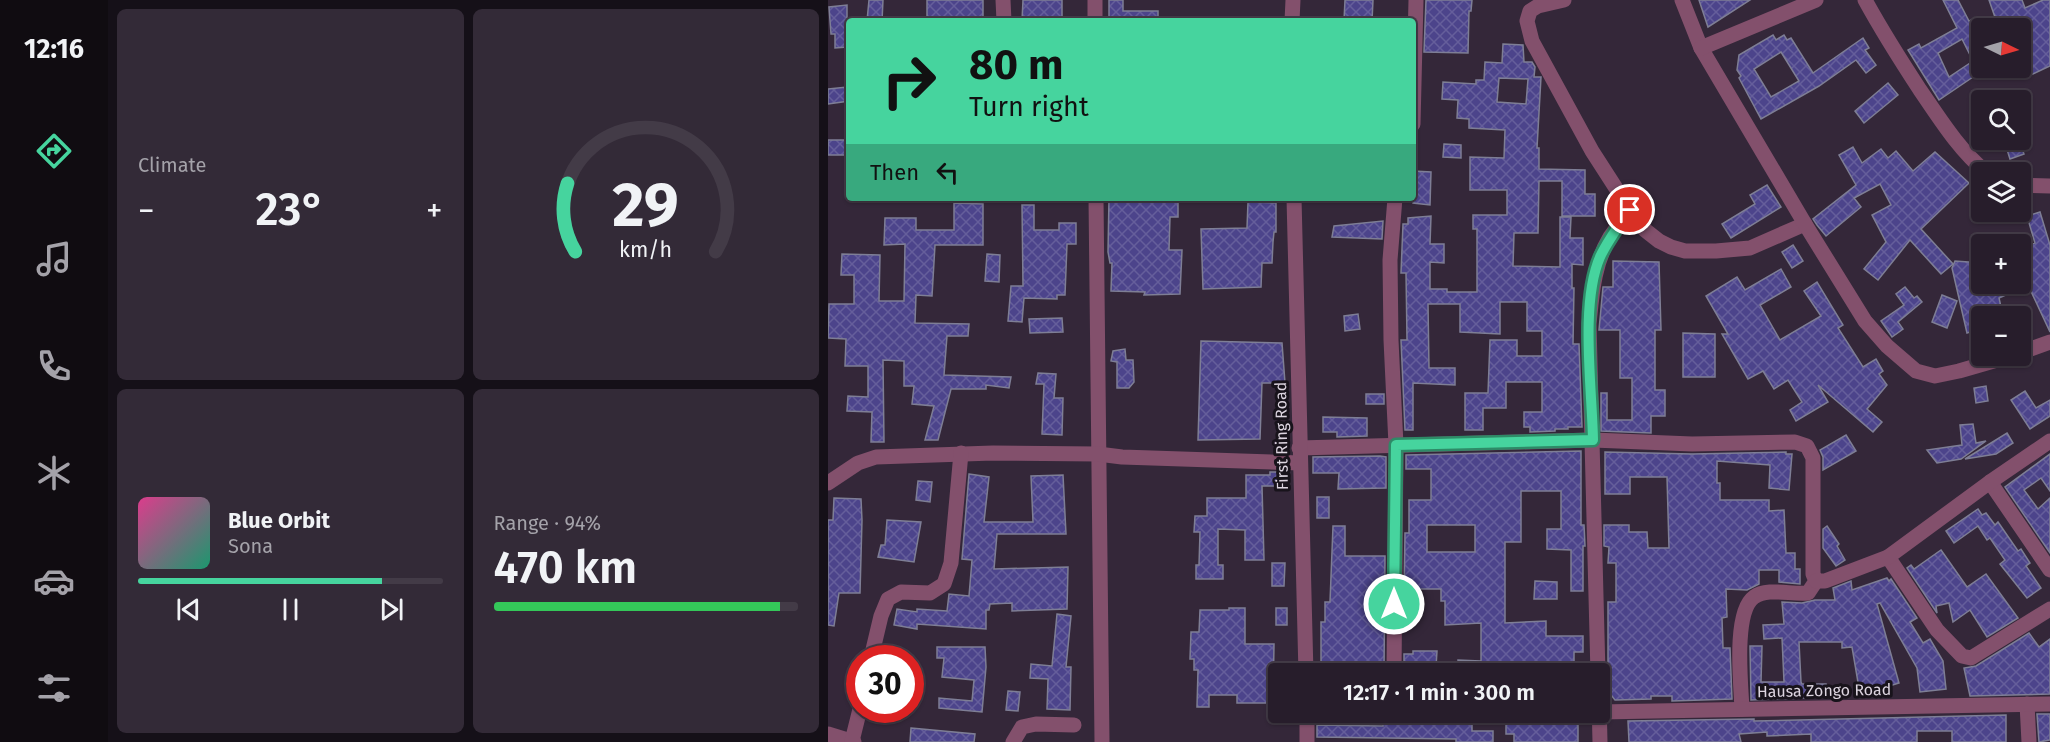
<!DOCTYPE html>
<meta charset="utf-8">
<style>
body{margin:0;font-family:"Fira Sans",sans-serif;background:#332a37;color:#f1f3f6;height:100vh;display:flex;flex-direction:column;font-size:22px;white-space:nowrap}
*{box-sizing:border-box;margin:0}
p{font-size:20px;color:#a4a2a9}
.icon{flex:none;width:33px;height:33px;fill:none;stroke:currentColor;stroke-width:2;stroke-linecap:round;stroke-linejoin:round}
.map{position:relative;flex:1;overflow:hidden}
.details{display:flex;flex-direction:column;gap:9px;padding:9px;background:#151018;width:720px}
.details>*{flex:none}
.top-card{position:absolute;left:18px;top:18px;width:570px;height:183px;border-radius:6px;box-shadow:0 2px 4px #0004,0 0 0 2px #433b47;background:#46d49e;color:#111;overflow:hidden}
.needle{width:39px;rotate:95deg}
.fabs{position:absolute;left:1143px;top:18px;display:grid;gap:12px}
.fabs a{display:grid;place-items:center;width:60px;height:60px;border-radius:6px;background:#271d2b;box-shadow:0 2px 4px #0004,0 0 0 2px #433b47;font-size:30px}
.speed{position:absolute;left:18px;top:645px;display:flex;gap:12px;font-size:30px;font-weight:700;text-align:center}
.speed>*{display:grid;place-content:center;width:78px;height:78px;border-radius:50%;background:#271d2b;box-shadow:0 2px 4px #0004,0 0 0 2px #433b47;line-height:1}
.speed .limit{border:9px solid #d22;background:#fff;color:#111}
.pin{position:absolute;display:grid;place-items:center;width:51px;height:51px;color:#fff;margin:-26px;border:3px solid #fff;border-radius:50%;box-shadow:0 2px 6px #0007}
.me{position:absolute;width:66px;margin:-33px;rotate:0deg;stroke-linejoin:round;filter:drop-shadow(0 0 4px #0008)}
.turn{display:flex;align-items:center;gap:21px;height:126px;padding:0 24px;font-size:27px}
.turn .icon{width:78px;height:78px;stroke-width:2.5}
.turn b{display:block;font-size:42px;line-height:51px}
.then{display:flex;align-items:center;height:57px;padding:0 24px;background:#0003;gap:12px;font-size:22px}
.big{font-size:45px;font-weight:600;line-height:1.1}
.details .card{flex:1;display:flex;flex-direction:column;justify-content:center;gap:9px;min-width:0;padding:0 21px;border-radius:9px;background:#332a37}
.details .dial{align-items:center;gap:0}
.dial svg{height:156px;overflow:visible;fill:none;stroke:#433b47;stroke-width:7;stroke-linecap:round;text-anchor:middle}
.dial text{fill:#f1f3f6;stroke:none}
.song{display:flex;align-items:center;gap:18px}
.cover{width:72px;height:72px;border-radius:9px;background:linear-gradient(135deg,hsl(330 70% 55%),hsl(160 70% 35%))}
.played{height:6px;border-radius:3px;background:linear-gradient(90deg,#46d49e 80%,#433b47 80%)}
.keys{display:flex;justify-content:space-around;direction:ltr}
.heat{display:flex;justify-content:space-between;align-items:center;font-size:33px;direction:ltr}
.charge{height:9px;border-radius:4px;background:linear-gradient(90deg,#34c759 94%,#433b47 0)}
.details .tiles{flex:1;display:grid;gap:9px;grid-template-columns:repeat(2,1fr)}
.trip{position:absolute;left:440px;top:663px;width:342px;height:60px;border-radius:6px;background:#271d2b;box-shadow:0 2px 4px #0004,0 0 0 2px #433b47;font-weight:600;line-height:60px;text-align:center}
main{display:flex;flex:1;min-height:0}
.tabs{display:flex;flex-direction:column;width:108px;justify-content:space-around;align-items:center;background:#100c11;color:#a4a2a9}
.tabs .icon{width:42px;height:42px}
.tabs .selected{color:#46d49e}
.tabs b{font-size:27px;color:#f1f3f6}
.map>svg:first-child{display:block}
.building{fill:url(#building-cross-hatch);stroke:#7e7e95;stroke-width:1.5;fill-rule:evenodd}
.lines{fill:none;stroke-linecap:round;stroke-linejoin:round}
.minor{stroke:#83506c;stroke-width:15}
.tertiary{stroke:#83506c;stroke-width:15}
.route-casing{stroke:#2e8a67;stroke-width:15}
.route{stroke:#46d49e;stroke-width:10}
.labels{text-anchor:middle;stroke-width:6;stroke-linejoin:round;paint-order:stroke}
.street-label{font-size:16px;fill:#ddd5e0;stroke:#18131b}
</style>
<main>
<nav class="tabs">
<b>12:16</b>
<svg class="icon selected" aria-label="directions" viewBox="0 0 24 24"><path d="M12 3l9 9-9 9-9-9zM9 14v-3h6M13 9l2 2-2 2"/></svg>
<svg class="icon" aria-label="music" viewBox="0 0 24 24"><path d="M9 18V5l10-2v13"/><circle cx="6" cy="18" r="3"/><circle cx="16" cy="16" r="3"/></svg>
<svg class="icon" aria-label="phone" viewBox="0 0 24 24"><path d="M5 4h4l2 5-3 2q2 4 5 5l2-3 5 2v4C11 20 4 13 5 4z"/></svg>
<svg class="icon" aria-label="climate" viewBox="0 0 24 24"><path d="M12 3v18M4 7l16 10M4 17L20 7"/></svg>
<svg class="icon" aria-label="car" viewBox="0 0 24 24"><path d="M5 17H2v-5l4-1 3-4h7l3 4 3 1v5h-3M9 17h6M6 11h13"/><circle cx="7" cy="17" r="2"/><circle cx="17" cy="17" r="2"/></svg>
<svg class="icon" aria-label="filters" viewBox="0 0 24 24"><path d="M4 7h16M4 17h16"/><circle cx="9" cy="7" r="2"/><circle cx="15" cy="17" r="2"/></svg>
</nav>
<section class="details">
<div class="tiles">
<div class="card"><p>Climate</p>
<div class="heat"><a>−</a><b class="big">23°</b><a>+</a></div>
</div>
<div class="card dial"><svg viewBox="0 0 100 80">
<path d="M14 69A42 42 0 1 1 86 69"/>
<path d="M14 69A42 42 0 0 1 10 34" stroke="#46d49e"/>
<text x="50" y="56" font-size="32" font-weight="700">29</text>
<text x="50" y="72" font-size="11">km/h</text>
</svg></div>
<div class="card">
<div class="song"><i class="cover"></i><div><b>Blue Orbit</b><p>Sona</p></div></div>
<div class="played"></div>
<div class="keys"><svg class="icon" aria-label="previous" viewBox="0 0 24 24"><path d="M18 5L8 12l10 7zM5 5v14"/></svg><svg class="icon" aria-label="pause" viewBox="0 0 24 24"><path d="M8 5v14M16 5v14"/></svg><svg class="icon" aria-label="next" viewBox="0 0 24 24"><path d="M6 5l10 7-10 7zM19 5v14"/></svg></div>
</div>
<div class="card"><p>Range · 94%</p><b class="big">470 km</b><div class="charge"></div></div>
</div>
</section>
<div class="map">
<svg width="1222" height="742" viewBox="0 0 1222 742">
<defs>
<pattern id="building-cross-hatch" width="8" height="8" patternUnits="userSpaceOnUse" patternTransform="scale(1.5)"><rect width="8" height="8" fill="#4c448b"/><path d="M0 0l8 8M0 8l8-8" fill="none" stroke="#655e9b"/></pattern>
</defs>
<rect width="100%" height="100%" fill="#342739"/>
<g class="building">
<polygon points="41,0 55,0 54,21 39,21"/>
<rect x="99" y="0" width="56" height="21"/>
<polygon points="195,0 234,0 234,21 194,21"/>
<polygon points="281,0 295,0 295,11 330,11 330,21 281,21"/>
<polygon points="517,0 545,0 544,21 516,21"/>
<polygon points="598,0 644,0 643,11 641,11 640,53 596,52"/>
<polygon points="871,0 922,0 880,27"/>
<path d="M 1115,0 L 1130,0 L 1141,21 L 1146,19 L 1152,30 L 1146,33 L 1154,47 L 1154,77 L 1151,73 L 1111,100 L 1080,50 L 1091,44 L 1093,48 L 1129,28 ZM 1134,39 L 1145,61 L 1121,77 L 1110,53 Z"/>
<polygon points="1161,0 1194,0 1197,8 1215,0 1222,0 1222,66 1196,78 1192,70 1192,28 1173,28 1169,20 1168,20"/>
<polygon points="19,5 19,47 7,48 7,34 3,34 1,7"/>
<path d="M 945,35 L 948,40 L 956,35 L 959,40 L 963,38 L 985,73 L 1035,38 L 1041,48 L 1037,50 L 1048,65 L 1038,73 L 1028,60 L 991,86 L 933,119 L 911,78 L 913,76 L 909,70 L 911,55 ZM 953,52 L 971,81 L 943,97 L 926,69 Z"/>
<path d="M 675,44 L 695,45 L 696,62 L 704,62 L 707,67 L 706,77 L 713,77 L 709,148 L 711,148 L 711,169 L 757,170 L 757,194 L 767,194 L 767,216 L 734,216 L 734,181 L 711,181 L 710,233 L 686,233 L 685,266 L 732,267 L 732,217 L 743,217 L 742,238 L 755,238 L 755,265 L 744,264 L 744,288 L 746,288 L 745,344 L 751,344 L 754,427 L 740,427 L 740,429 L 727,429 L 727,431 L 702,432 L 702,427 L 696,427 L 696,412 L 714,412 L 714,382 L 678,382 L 678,408 L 655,408 L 655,430 L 637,430 L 637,393 L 660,393 L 662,340 L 689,340 L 689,356 L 714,356 L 714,331 L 699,331 L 699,302 L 672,302 L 672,334 L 632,332 L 632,304 L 600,304 L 601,368 L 627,368 L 627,385 L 585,383 L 585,430 L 577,430 L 573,340 L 579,340 L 578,273 L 573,273 L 575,224 L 580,224 L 580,218 L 603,216 L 602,244 L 616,244 L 616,263 L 602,262 L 602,289 L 619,289 L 619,292 L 649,292 L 649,229 L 645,229 L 645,215 L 679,215 L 679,190 L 642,190 L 642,157 L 676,158 L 677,130 L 641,128 L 641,119 L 629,118 L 630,100 L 614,99 L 615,82 L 648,84 L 648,80 L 656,80 L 657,62 L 674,63 ZM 671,78 L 700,79 L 698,104 L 669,102 Z"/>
<polygon points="1060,83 1070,95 1036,123 1027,111"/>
<polygon points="19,87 21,101 0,104 0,89"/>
<rect x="0" y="140" width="21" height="15"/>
<polygon points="1176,140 1191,140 1196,154 1182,159"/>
<polygon points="616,144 633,145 633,158 615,157"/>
<polygon points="1025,147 1034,163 1053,149 1060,158 1068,151 1085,171 1107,152 1141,183 1093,229 1125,264 1113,274 1082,240 1050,280 1036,269 1058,242 1044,215 1063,205 1052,184 1026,198 1033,207 998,236 989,225 985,219 1028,185 1011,155"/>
<polygon points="585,171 603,172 602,205 585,203"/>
<polygon points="939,185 953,207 903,238 894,224 927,204 922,195"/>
<polygon points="281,198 350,202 350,217 342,217 341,250 354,250 352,294 316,295 317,292 283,291 284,263 282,263 280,252"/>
<polygon points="420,202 448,203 448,232 446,232 445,242 444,263 434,263 433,287 375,289 373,229 419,228"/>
<polygon points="126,203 155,204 155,245 107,245 104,296 88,295 87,323 141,324 140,336 119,336 116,375 183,377 181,388 158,385 158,389 123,389 110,440 97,440 106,406 84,404 86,386 76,386 76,361 55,360 56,442 43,442 44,412 19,411 20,396 40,397 40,366 17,366 18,339 0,338 1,304 26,304 26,275 13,275 14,254 52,255 51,301 76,301 77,244 56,245 57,218 88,218 88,230 126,230"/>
<polygon points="194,205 206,205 206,230 231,230 231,223 248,223 248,244 239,244 237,295 229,295 229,299 196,298 194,322 180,321 183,286 195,286"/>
<polygon points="1212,212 1222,245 1222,332 1200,285 1171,298 1175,316 1154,316 1154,341 1145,338 1142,332 1139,333 1124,268 1127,261 1154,263 1154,291 1169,284 1192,284 1192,272 1199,269 1192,248 1207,243 1199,216"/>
<polygon points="555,221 554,239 504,237 506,226"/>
<polygon points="965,245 975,261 964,268 954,252"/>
<polygon points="159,254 172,255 171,282 157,281"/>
<polygon points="785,261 831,262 833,330 827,330 827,390 837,390 837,416 823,416 823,433 773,431 773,393 779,393 779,420 804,420 804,378 792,378 792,330 771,330 775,287 785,287"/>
<polygon points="953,269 963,287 932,305 952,340 993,316 976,291 989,282 1015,325 1010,328 1035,367 1048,359 1055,371 1051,374 1059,385 1039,409 1054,422 1045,432 990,385 1000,402 968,421 962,410 974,402 960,380 946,389 935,371 920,379 894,334 900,334 878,296 909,277 917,290"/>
<polygon points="1077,287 1086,298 1089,296 1094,302 1070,322 1075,329 1064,337 1053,321 1076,305 1068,294"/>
<polygon points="1114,295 1129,301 1119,328 1104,322"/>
<polygon points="530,314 532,329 517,331 516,316"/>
<polygon points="234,318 235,332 202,333 201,319"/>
<polygon points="855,333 887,334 887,377 855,377"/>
<polygon points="373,341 454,343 457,383 434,383 432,439 370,440"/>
<polygon points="297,349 298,360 305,360 306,382 301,388 289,388 289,362 283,361 285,351"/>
<polygon points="210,373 228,374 226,398 235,398 234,435 214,434 216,384 208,384"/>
<polygon points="1158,386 1160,401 1148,403 1146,388"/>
<polygon points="1197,391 1208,408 1222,400 1222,416 1202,429 1183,400"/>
<rect x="538" y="394" width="18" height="10"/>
<polygon points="495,417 539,418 539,436 509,437 509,432 495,432"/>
<polygon points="1145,424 1148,443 1158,441 1133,459 1109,463 1099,450 1134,445 1132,425"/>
<polygon points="1179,433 1185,443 1168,454 1137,459"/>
<polygon points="1018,435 1028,451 995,470 995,457 992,450"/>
<path d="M 753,451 L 753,525 L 756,525 L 757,546 L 755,546 L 755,591 L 743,591 L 743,550 L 719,549 L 719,529 L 733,529 L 733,491 L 693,491 L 693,542 L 677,542 L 677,623 L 718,621 L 718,636 L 755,636 L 755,652 L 746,652 L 746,674 L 630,674 L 630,660 L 653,661 L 653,623 L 617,625 L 617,601 L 613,601 L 613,589 L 591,589 L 591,598 L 576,598 L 577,533 L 581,533 L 581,500 L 603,500 L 603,469 L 578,469 L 578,455 ZM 599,525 L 647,525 L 647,552 L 599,552 Z"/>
<polygon points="777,452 864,454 958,452 958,454 964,454 961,490 941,488 942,465 889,461 889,483 892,483 892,500 941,500 941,511 956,510 958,553 967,553 967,569 972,569 972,584 951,582 951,570 931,570 931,584 919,590 898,589 899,617 894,618 895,648 902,648 904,699 844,701 844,696 823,696 823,699 787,700 780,691 780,602 788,602 788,563 780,563 781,547 776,546 776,525 801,525 801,532 819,532 820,548 841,548 839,477 802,477 802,494 777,494"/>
<polygon points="1222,454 1222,491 1213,478 1196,490 1210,509 1222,498 1222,553 1177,487"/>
<polygon points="552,456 558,457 558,488 510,489 511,473 485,473 485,457"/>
<polygon points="442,472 459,472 459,486 434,486 436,560 417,560 417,530 390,529 390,565 395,565 395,579 368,579 368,565 371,565 372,532 366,532 367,516 379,516 379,498 418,498 418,475 442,475"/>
<polygon points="141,474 161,477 156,522 205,522 203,476 235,475 238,534 169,534 166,569 240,567 239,609 184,611 184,603 162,604 161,610 158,610 158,629 89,624 89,629 66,625 69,609 89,612 89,609 119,611 121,594 141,596 144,560 134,559"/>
<polygon points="90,481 104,482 102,502 88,500"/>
<rect x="489" y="497" width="12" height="21"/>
<polygon points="6,498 33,499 34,520 32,593 11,593 6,626 0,625 0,520 5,520"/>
<polygon points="1150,509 1154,515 1158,513 1167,525 1170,522 1190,551 1193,549 1202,563 1198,566 1213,588 1199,598 1172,564 1177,560 1162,538 1159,540 1150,526 1126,543 1118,531"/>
<polygon points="59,520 93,522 86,562 50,557 53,545 57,545"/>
<polygon points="505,526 517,526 517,556 557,556 556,671 494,674 493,670 493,622 497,622 497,602 502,602"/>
<polygon points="999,526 1011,544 1009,546 1017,560 1008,566 995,548 995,529"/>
<polygon points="1113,550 1139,587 1158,574 1190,618 1159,637 1142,610 1125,622 1121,603 1108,606 1109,613 1079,568 1083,565 1086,569"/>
<polygon points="444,563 457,563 456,586 444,586"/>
<polygon points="1059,578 1061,581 1063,579 1089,618 1082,622 1095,643 1102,639 1115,661 1118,689 1092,692 1089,668 1052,603 1049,604 1071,683 1042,692 1042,694 1032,694 1024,647 1014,648 1014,642 971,642 973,682 974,684 998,684 998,697 923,700 922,646 934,646 933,682 956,682 954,638 936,639 935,625 956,624 954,602 974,603 987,600 1007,600 1005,588 1023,581 1024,590"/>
<polygon points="707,581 729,582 729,599 706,599"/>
<polygon points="401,608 417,608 417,644 446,644 445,703 409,703 409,695 381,695 381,707 369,707 370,670 366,670 366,659 362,659 363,632 371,632 372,610 401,610"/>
<rect x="448" y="608" width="11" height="17"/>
<polygon points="229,614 243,616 238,667 243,667 242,710 219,709 220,679 202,678 203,664 224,666"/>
<polygon points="1201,633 1211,647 1222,639 1222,694 1142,696 1136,668 1148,666"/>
<polygon points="109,647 157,647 158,667 154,712 111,708 111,698 144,701 146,680 114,677 116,658 109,658"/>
<polygon points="585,651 609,651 608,667 576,665 576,654 585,654"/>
<polygon points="180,691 192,692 190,711 178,710"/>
<polygon points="1209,714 1222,714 1222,740 1211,742"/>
<polygon points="1178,715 1178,742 1124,742 1124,731 1089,731 1089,742 983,742 983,734 939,736 939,732 911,734 913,742 801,742 800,721 926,719 926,721"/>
<polygon points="705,722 750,722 750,742 686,742 686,734 678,734 678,723"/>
<polygon points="555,724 644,724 644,731 665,731 665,742 628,742 628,739 489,737 489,725 555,726"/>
<polygon points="83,728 147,734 146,742 82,742"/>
</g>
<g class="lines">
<g class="minor">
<polyline points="175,0 176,21"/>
<polyline points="267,0 267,21"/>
<polyline points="736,0 710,6 702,11 699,21 704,41 764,151 802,210 817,230 831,241 843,247 857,251 888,251 922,248 977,224"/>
<polyline points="854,0 873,48 977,224 1037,321 1059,346 1088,371 1107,376 1131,371 1183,356"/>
<path d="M 1037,0 C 1054,31 1073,61 1092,90 C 1112,119 1131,150 1158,172"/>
<polyline points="873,48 988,0"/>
<polyline points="585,124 588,0"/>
<polyline points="1192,185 1222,186"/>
<polyline points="268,198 274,742"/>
<polyline points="1192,353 1222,342"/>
<path d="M 471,448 L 765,440 L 864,444 L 967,442 L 979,446 L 985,458 L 985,574 L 988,581 L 980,593 C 964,595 939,587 926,597 C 905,612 913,685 914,709"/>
<polyline points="1162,482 1222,570"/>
<polyline points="0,483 30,463 48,457 165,453 270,454 294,457 472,463"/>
<polyline points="1060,557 1109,630 1134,656 1143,658 1222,609"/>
<polyline points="988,581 997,581 1060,557 1162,482 1222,441"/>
<polyline points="43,658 53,616 60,599 73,592 102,593 116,584 123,563 133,453"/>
<polyline points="566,674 568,445 563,340 562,260 567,198"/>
<path d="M 770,674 L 761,324 C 764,294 766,263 782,237 C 788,228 796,219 802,210"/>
<polyline points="771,700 772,742"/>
<polyline points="1199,704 1201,742"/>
<polyline points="771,712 1222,704"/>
<polyline points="479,715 751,712"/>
<polyline points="0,734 26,742"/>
<polyline points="24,741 32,709"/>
<polyline points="185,742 194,727 208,724 246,725"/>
</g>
<g class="tertiary">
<polyline points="464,21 465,0"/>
<polyline points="466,198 478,674"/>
<polyline points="479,742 479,712"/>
</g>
</g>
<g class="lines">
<defs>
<path id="route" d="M 566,604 L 568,445 L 765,440 C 764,388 752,303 772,257 C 780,240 791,225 802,210"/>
</defs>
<use href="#route" class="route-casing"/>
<use href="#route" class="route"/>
</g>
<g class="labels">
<g class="street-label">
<text transform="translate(453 436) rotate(-91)" y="6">First Ring Road</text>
<text transform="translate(996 690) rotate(-1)" y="6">Hausa Zongo Road</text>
</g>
</g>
</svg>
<div class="fabs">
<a><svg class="needle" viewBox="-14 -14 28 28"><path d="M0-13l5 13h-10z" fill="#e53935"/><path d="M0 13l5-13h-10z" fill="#a4a2a9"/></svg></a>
<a><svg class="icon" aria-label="search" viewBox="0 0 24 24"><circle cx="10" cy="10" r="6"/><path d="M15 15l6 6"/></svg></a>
<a><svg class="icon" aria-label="layers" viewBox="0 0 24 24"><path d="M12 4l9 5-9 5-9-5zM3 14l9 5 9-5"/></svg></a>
<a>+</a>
<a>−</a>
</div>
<div class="speed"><div class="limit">30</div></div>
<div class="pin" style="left:802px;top:210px;background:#d93025"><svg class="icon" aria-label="arrive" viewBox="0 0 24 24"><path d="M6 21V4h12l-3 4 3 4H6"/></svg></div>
<svg class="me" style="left:566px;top:604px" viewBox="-20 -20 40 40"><circle r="17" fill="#46d49e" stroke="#fff" stroke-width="3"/><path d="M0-11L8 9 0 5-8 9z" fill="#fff"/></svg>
<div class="trip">12:17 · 1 min · 300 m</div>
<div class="top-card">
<div class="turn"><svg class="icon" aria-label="right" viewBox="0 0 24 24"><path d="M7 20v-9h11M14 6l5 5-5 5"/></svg><div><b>80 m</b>Turn right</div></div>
<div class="then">Then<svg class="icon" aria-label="left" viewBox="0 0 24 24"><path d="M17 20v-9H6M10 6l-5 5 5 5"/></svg></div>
</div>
</div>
</main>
